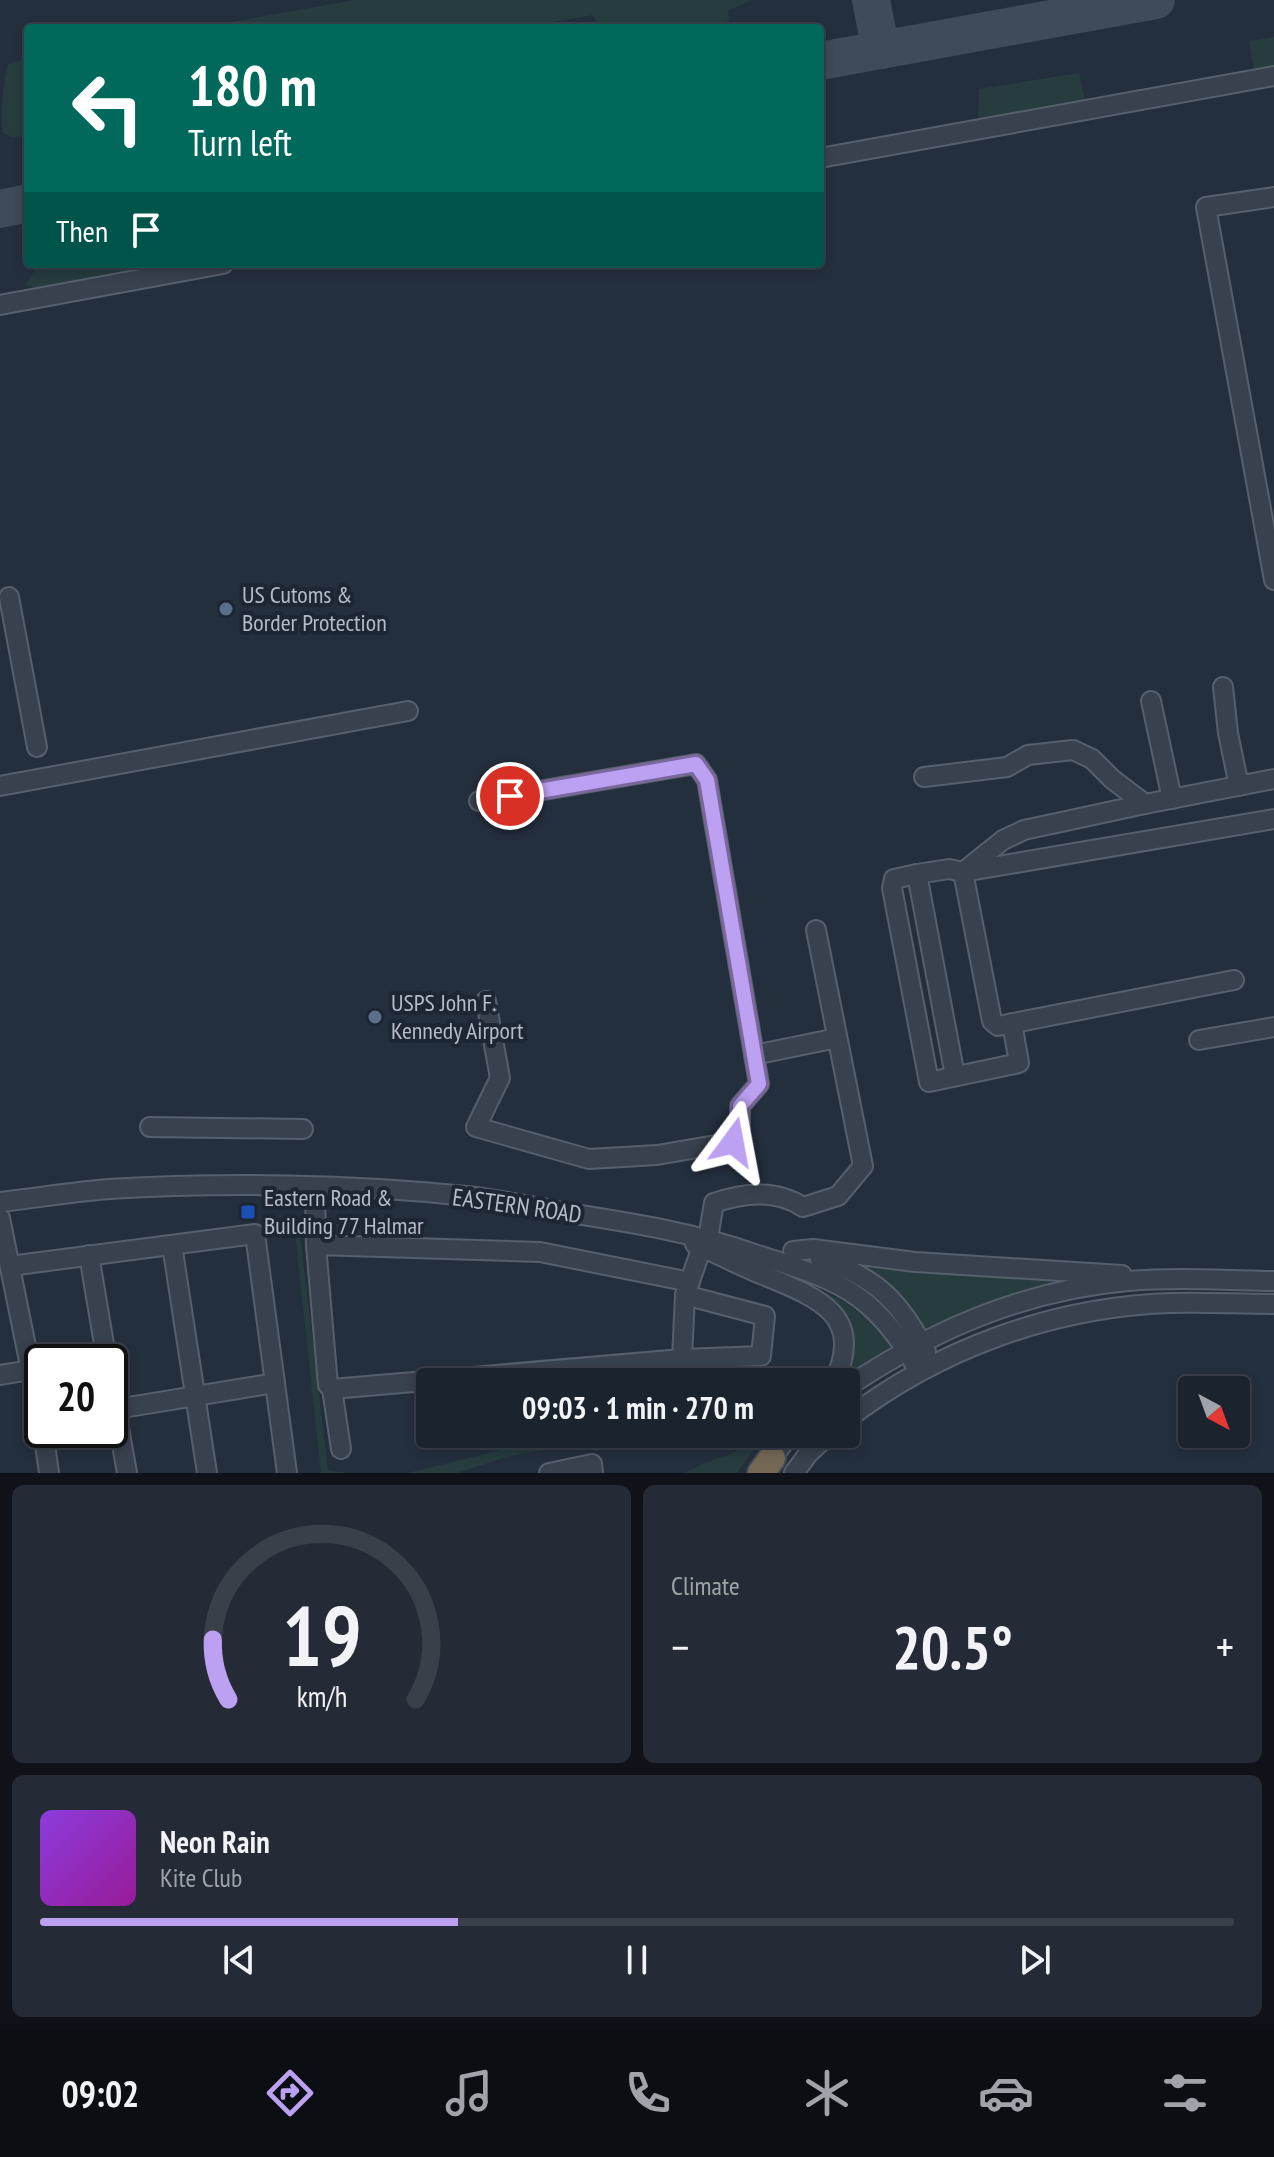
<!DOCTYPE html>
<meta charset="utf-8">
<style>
body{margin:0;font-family:"PT Sans Narrow",sans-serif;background:#242b36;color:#f1f3f6;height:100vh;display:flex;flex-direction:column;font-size:30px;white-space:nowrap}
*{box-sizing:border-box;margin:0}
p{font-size:26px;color:#a0a4aa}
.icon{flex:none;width:44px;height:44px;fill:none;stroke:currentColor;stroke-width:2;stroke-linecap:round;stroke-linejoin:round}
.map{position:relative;height:1473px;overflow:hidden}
.sheet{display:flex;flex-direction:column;gap:12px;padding:12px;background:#0f1319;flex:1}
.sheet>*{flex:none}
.guide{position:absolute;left:24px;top:24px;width:800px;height:244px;border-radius:8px;box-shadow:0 4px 12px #0003,0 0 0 2px #39404a;background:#00695c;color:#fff;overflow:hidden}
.needle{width:52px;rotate:139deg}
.fabs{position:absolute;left:1178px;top:1376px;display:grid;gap:16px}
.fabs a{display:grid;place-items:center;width:72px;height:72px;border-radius:8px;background:#1b232e;box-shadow:0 4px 12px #0003,0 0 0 2px #39404a;font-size:40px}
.speed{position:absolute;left:24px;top:1344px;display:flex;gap:16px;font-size:40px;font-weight:700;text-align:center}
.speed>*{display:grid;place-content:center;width:104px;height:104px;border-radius:50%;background:#1b232e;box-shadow:0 4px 12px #0003,0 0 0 2px #39404a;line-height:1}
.speed .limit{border:4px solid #111;border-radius:12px;background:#fff;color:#111}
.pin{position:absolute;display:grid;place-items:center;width:68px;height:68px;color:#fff;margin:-34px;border:4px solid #fff;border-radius:50%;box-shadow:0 2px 8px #0007}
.me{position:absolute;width:88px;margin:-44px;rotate:13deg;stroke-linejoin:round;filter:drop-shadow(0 0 6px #0008)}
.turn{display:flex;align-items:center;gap:28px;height:168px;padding:0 32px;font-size:36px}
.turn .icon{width:104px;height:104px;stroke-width:2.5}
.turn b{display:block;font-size:56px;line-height:68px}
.then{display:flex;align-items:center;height:76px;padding:0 32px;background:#0003;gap:16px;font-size:30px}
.big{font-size:60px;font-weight:700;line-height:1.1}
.sheet .tile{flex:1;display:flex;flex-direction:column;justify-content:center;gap:12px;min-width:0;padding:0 28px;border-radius:12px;background:#242b36}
.sheet .dial{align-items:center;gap:0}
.dial svg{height:208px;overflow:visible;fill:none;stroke:#39404a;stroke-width:7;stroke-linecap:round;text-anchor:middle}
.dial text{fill:#f1f3f6;stroke:none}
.song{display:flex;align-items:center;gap:24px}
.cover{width:96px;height:96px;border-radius:12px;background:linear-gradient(135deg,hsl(270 70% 55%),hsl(300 70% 35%))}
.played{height:8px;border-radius:4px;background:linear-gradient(90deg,#bca0f2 35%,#39404a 35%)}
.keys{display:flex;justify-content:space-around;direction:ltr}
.heat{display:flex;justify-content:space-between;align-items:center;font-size:44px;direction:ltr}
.sheet .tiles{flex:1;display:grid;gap:12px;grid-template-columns:1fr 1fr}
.tile:last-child{grid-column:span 2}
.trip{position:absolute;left:416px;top:1368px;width:444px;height:80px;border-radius:8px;background:#1b232e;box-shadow:0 4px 12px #0003,0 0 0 2px #39404a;font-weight:700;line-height:80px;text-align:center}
.dock{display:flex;height:128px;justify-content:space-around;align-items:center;background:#0b0e12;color:#a0a4aa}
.dock .icon{width:56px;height:56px}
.dock .selected{color:#bca0f2}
.dock b{font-size:36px;color:#f1f3f6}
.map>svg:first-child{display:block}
.green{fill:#263c3f}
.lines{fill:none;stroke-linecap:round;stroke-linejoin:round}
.taxiway{stroke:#3f4a5a;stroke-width:38}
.minor-casing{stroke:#565f6c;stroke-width:22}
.highway-casing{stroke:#434c59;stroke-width:30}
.minor{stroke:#38414e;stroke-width:18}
.highway{stroke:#746855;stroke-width:26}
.route-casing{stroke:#7a689d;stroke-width:20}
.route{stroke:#bca0f2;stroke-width:14}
.service-dot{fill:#5c6f8a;stroke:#1d2633;stroke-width:3}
.transit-dot{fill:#1a4fb4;stroke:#1d2633;stroke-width:3}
.labels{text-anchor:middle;stroke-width:8;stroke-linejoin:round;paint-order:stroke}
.poi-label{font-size:24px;fill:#b4bcc9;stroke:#1d2633;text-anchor:start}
.street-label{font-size:24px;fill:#b4bcc9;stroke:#1d2633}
</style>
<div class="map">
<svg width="1274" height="1473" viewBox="0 0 1274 1473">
<rect width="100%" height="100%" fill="#242f3e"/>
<g class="green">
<polygon points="354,0 752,0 728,11 729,21 684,28 600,28 593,15 521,28 198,28"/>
<polygon points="1274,37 1274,66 1254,70 1249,41"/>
<path d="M 28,58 L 28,136 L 12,137 L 3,133 C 0,111 3,86 8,64 Z"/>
<polygon points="1079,73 1085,100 978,119 979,89"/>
<polygon points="39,264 169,264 37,288 25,285"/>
<polygon points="298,1217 328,1470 347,1473 321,1473 295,1233 282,1220"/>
<polygon points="864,1264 1050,1279 1050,1282 921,1329 863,1268"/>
<path d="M 825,1292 C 852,1304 874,1323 892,1347 L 846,1376 C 858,1332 846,1329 822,1295 Z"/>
<polygon points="565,1434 636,1434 510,1456 457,1473 408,1473"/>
<path d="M 758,1434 L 765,1434 L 737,1473 L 685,1473 C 706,1459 743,1456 758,1434 Z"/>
</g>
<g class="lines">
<g class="taxiway">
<polyline points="871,0 881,50"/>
<polyline points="820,61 1156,0"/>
<polyline points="0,209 28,203"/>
</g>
<defs>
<g id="minor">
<polyline points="820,158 1274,76"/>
<polyline points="1274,197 1206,207 1274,580"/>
<polyline points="0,305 223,264"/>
<polyline points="9,597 37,747"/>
<polyline points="1223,687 1228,733 1239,786"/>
<polyline points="1151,701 1172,799"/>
<polyline points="924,777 1007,767 1028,755 1073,750 1092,759 1112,779 1145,804 1274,779"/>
<polyline points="0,786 408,711"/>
<polyline points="479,801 696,764 707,780 759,1084 740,1106 740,1129 733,1142 657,1155 589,1159 476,1127 500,1078 486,1001"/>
<polyline points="1145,804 1024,830 1003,840 963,872 992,1021 998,1026 1234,980"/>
<polyline points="917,874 894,879 892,888 929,1082 1019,1063 1012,1023"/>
<polyline points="1199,1040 1274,1027"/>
<polyline points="754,1055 837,1038"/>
<polyline points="955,1076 917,874 949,869 963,872 1274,819"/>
<polyline points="150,1127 303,1129"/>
<polyline points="315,1188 316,1245"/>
<path d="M 0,1202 C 36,1198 72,1192 109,1189 C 222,1182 353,1184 467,1196 C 501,1200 535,1207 569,1213 C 633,1223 696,1233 758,1255 C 791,1266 829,1276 858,1297 C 884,1316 904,1344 919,1372"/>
<polyline points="0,1218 42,1425"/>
<path d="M 708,1238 L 714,1203 C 743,1193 776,1189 803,1207 L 838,1196 L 863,1166 L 816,930"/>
<path d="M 695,1244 C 718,1254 740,1266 763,1275 C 816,1297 866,1314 834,1382"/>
<polyline points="172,1245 207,1473"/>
<polyline points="793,1251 813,1249 915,1262 1122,1275"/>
<polyline points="89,1255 107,1362"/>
<path d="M 820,1259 C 875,1276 900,1301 926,1352"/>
<polyline points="10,1266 255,1234 287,1473"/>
<polyline points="690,1282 540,1252 316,1245 328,1385 332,1389 682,1359 685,1295 702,1247"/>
<polyline points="682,1359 761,1356 765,1316 685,1295"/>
<polyline points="0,1375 31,1370"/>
<polyline points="110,1377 127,1473"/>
<path d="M 846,1388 C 932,1330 1024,1290 1128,1281 C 1176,1277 1225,1280 1274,1281"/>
<polyline points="332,1389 341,1449"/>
<polyline points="110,1410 275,1383"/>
<path d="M 846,1420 C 938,1349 1053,1307 1170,1303 C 1204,1302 1239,1304 1274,1304"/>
<polyline points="43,1430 49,1473"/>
<polyline points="766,1467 790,1434"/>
<polyline points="549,1473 592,1464 593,1473"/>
<polyline points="794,1473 808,1454 829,1434"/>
</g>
<polyline id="highway" points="761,1473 772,1458"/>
</defs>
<use href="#minor" class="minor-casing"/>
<use href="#highway" class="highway-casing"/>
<use href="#minor" class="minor"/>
<use href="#highway" class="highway"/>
</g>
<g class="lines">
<defs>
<polyline id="route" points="510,796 696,764 707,780 759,1084 740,1106 740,1129 733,1142"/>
</defs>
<use href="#route" class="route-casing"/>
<use href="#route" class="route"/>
</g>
<g class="service-dot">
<circle cx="226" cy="609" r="8"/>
<circle cx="375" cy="1017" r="8"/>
</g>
<rect class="transit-dot" x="240" y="1204" width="16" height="16" rx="4"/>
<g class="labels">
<g class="poi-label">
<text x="242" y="603">US Cutoms &amp;<tspan x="242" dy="28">Border Protection</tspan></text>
<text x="391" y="1011">USPS John F.<tspan x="391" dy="28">Kennedy Airport</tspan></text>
<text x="264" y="1206">Eastern Road &amp;<tspan x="264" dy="28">Building 77 Halmar</tspan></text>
</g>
<g class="street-label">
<text transform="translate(517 1206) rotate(8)" y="8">EASTERN ROAD</text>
</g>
</g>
</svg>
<div class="fabs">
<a><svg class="needle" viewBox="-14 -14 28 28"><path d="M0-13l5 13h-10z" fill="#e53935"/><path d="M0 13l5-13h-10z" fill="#a0a4aa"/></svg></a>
</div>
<div class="speed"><div class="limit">20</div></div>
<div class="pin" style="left:510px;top:796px;background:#d93025"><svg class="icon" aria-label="arrive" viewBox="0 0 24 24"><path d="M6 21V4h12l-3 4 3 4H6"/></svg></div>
<svg class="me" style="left:733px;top:1142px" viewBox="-20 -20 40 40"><path d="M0-17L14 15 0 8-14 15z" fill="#bca0f2" stroke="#fff" stroke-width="4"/></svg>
<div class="trip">09:03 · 1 min · 270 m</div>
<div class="guide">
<div class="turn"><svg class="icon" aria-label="left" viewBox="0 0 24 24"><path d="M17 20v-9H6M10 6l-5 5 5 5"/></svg><div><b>180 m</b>Turn left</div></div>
<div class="then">Then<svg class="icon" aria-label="arrive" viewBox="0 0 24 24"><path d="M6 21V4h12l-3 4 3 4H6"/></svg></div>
</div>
</div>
<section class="sheet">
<div class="tiles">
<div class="tile dial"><svg viewBox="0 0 100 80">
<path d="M14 69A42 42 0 1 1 86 69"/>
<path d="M14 69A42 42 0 0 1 8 46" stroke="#bca0f2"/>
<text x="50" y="56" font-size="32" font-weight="700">19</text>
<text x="50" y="72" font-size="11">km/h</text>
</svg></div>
<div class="tile"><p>Climate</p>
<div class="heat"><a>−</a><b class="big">20.5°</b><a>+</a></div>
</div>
<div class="tile">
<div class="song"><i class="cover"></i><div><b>Neon Rain</b><p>Kite Club</p></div></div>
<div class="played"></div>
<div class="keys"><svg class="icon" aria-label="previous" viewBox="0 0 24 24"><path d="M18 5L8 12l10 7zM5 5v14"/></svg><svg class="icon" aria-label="pause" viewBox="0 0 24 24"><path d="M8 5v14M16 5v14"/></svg><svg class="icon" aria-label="next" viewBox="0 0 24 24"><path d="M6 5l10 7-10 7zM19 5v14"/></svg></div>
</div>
</div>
</section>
<nav class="dock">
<b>09:02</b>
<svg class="icon selected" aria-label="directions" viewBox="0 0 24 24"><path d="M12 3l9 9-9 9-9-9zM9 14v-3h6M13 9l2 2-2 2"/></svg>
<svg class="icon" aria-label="music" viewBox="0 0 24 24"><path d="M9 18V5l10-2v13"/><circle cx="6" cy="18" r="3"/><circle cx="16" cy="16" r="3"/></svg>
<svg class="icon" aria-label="phone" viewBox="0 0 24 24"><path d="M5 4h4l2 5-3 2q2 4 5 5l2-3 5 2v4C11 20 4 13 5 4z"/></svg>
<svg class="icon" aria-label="climate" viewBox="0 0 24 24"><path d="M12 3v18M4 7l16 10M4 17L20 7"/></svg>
<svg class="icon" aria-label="car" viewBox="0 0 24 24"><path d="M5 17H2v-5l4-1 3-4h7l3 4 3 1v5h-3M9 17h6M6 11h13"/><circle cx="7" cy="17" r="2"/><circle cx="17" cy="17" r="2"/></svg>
<svg class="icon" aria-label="filters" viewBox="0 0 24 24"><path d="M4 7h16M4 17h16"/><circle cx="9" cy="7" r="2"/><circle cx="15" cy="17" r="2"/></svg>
</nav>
